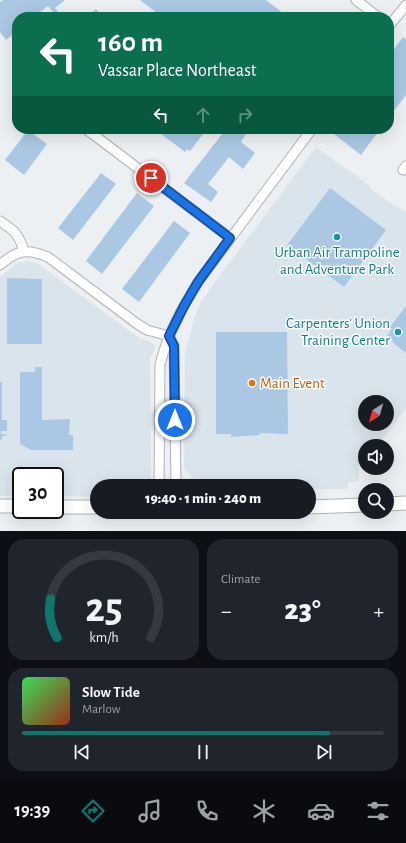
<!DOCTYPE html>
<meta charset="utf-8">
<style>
body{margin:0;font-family:"Alegreya Sans",sans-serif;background:#20242c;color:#f1f3f6;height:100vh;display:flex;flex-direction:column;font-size:15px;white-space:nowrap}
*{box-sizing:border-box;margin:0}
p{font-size:13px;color:#9ea1a6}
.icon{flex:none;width:22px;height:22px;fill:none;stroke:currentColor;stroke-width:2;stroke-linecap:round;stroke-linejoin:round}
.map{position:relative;height:531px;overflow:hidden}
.side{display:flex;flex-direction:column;gap:8px;padding:8px;background:#0d0f14;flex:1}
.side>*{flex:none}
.top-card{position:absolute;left:12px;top:12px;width:382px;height:122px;border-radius:16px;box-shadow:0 4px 16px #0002;background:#0b6e4f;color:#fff;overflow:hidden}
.needle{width:26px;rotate:217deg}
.fabs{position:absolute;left:358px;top:395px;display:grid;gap:8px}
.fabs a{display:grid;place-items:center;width:36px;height:36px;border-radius:50%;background:#171b24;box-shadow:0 4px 16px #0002;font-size:20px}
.speed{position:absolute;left:12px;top:467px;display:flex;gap:8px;font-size:20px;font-weight:700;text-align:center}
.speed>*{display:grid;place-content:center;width:52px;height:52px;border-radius:50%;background:#171b24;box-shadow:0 4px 16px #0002;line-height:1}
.speed .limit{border:2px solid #111;border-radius:6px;background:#fff;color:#111}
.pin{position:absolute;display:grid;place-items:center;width:34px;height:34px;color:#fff;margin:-17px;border:2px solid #fff;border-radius:50%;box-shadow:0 1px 4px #0007}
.me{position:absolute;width:44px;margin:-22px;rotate:0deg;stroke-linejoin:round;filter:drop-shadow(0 0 3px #0008)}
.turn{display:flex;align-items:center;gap:14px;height:84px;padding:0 20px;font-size:18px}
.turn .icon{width:52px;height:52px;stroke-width:2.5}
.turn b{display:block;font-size:28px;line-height:34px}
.lanes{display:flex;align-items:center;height:38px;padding:0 20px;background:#0003;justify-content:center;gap:20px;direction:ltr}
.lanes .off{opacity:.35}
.big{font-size:30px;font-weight:800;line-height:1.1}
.side .tile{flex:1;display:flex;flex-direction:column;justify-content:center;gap:6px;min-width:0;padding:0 14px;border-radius:16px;background:#20242c}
.side .dial{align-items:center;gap:0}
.dial svg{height:104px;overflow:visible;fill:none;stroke:#363941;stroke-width:7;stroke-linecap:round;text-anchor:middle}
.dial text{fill:#f1f3f6;stroke:none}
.song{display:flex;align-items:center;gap:12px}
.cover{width:48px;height:48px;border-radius:6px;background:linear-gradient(135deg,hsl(130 70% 55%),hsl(10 70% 35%))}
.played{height:4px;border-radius:2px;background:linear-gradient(90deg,#0f766e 85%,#363941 85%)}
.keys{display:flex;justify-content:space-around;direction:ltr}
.heat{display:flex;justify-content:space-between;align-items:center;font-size:22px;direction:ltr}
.side .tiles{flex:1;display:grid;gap:8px;grid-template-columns:1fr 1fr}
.tile:last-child{grid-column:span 2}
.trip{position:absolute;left:90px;top:479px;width:226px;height:40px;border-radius:20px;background:#171b24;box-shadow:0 4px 16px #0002;font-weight:800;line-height:40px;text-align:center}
.menu{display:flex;height:64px;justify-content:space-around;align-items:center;background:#090b0e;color:#9ea1a6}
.menu .icon{width:28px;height:28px}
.menu .selected{color:#0f766e}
.menu b{font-size:18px;color:#f1f3f6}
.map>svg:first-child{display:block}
.built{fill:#dae4ed;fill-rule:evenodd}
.building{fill:#aac8e3}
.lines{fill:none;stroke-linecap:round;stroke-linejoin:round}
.minor-casing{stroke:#b0b3b7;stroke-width:11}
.secondary-casing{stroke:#b0b3b7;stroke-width:15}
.minor{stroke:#fff;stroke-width:9}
.secondary{stroke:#fff;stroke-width:13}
.route-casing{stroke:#114b97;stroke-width:10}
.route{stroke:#1a73e8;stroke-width:7}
.culture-dot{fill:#0f9aa8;stroke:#fcfdfe;stroke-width:1.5}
.food-dot{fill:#e8710a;stroke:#fcfdfe;stroke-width:1.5}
.labels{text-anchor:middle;stroke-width:3;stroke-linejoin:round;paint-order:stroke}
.culture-label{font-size:15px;fill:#0d838f;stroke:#fcfdfe}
.food-label{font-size:15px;fill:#c56008;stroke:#fcfdfe;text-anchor:start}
</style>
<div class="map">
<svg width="406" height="531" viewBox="0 0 406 531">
<rect width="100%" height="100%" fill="#edf0f3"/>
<g class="built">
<path d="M 316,147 L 369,185 L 370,188 L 387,201 L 406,212 L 406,408 L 381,441 L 382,446 L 365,446 L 365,459 L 362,459 L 359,464 L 359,481 L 348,483 L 348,489 L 309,489 L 309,486 L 202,486 L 184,469 L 185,353 L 194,320 L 200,304 L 209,290 ZM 365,402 L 387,402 L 387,424 L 365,424 Z"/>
<polygon points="27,261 37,263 139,338 151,342 154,345 155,349 150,358 151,482 149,486 97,486 97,497 55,496 55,476 21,476 21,496 0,496 0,277 17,263"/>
</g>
<g class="building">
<polygon points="3,0 65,0 55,8 58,11 55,14 48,6 40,12 41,13 37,17 35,16 34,17 17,17 17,31 6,40 0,32 0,2"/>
<polygon points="140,0 266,0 288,17 162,17"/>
<polygon points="96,9 103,17 86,17"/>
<polygon points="403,37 406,40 406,95 389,117 389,56"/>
<polygon points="162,129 207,129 190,151 187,149 185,152 160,133"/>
<polygon points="226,129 239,129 246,134 241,142 255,153 243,169 229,157 208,184 218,192 211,202 184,183"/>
<polygon points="331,129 380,129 361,155 330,131"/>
<polygon points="28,130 47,144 24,175 5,160"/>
<polygon points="101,173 116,184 73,240 58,228"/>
<polygon points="330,188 386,230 344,287 287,245"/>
<polygon points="137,193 154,206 102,274 86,261"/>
<polygon points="174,221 190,233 139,302 122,289"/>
<polygon points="7,278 42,279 42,344 7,344"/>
<polygon points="406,306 406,353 392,342 393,341 387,336 392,329 390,327"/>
<polygon points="216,332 287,332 288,434 260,433 260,435 231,437 231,434 216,434"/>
<polygon points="35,367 42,367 42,420 70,419 69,435 73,435 73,450 31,450 20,444 20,372 35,372"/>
<polygon points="0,382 2,382 2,420 7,420 7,431 1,431 1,434 8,435 3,436 0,441"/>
</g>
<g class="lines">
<defs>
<g id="minor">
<polyline points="356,0 378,17"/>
<polyline points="389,26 406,5"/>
<polyline points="86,129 230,238"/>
<polyline points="403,170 406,166"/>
<path d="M 0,221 C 15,231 18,233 24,251"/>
<path d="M 0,265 C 17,250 27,248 48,257 L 136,323 L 147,330 L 169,336"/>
<polyline points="169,336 174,346 176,486"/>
<path d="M 159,486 L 160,365 C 167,335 182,308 198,282 L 312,129"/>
</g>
<g id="secondary">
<polyline points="387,504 406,503"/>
<polyline points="0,506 21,506"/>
<polyline points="55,507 97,507"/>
<polyline points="309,507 365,505"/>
</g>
</defs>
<use href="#minor" class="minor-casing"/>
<use href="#secondary" class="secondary-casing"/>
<use href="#minor" class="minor"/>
<use href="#secondary" class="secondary"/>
</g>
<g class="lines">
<defs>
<polyline id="route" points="151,178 230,238 198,282 184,306 169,336 174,346 175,420"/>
</defs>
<use href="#route" class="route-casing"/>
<use href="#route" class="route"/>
</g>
<g class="culture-dot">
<circle cx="337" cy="237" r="4"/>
<circle cx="398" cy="332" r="4"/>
</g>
<circle class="food-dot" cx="252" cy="383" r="4"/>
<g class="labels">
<g class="culture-label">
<text x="337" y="257">Urban Air Trampoline<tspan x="337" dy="17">and Adventure Park</tspan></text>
<text x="390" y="328" text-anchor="end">Carpenters' Union<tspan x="390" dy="17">Training Center</tspan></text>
</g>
<g class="food-label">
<text x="260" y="388">Main Event</text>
</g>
</g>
</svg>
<div class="fabs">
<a><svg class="needle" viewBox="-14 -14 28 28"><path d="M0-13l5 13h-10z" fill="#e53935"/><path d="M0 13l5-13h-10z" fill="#9ea1a6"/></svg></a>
<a><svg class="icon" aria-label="sound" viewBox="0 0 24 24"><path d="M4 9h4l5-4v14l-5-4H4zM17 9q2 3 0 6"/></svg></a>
<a><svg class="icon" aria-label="search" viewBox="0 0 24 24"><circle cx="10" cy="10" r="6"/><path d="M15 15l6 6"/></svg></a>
</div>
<div class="speed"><div class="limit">30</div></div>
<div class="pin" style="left:151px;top:178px;background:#d93025"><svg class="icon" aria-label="arrive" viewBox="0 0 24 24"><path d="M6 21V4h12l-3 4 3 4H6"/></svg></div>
<svg class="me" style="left:175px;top:420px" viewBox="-20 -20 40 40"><circle r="17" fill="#1a73e8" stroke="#fff" stroke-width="3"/><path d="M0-11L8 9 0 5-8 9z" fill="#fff"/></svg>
<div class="trip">19:40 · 1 min · 240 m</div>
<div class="top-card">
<div class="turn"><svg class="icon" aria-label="left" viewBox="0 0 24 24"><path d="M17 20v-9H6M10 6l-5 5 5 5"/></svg><div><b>160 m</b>Vassar Place Northeast</div></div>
<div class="lanes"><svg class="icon" aria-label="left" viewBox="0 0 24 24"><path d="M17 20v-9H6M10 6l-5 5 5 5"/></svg><svg class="icon off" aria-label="ahead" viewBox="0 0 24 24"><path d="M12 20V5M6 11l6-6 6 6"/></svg><svg class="icon off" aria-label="right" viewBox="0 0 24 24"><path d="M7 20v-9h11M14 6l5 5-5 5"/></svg></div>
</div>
</div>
<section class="side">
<div class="tiles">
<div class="tile dial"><svg viewBox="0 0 100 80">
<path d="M14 69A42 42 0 1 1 86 69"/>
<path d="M14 69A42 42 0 0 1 9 39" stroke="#0f766e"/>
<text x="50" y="56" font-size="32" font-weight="700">25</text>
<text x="50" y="72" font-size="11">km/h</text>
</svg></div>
<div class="tile"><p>Climate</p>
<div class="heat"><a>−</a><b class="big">23°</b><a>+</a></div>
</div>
<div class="tile">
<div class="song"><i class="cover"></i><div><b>Slow Tide</b><p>Marlow</p></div></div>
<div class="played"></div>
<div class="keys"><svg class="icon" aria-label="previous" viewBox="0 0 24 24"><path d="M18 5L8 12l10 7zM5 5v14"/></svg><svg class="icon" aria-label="pause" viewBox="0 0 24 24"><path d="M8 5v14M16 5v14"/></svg><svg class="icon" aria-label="next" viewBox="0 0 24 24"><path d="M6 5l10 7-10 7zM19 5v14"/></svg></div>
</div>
</div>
</section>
<nav class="menu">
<b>19:39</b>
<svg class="icon selected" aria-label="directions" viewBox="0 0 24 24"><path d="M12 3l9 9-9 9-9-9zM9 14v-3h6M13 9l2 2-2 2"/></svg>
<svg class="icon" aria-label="music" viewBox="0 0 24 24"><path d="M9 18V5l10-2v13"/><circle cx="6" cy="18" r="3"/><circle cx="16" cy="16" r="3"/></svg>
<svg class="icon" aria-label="phone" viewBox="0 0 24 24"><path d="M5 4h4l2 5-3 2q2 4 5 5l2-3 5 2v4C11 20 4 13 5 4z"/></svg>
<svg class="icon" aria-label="climate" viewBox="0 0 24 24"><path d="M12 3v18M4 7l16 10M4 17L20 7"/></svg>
<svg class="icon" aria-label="car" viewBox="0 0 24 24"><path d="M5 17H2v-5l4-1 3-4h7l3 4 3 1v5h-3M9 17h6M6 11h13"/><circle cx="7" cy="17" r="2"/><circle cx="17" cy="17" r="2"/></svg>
<svg class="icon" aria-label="filters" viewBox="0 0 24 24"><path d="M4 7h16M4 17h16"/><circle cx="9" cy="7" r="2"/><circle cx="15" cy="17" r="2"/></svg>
</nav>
